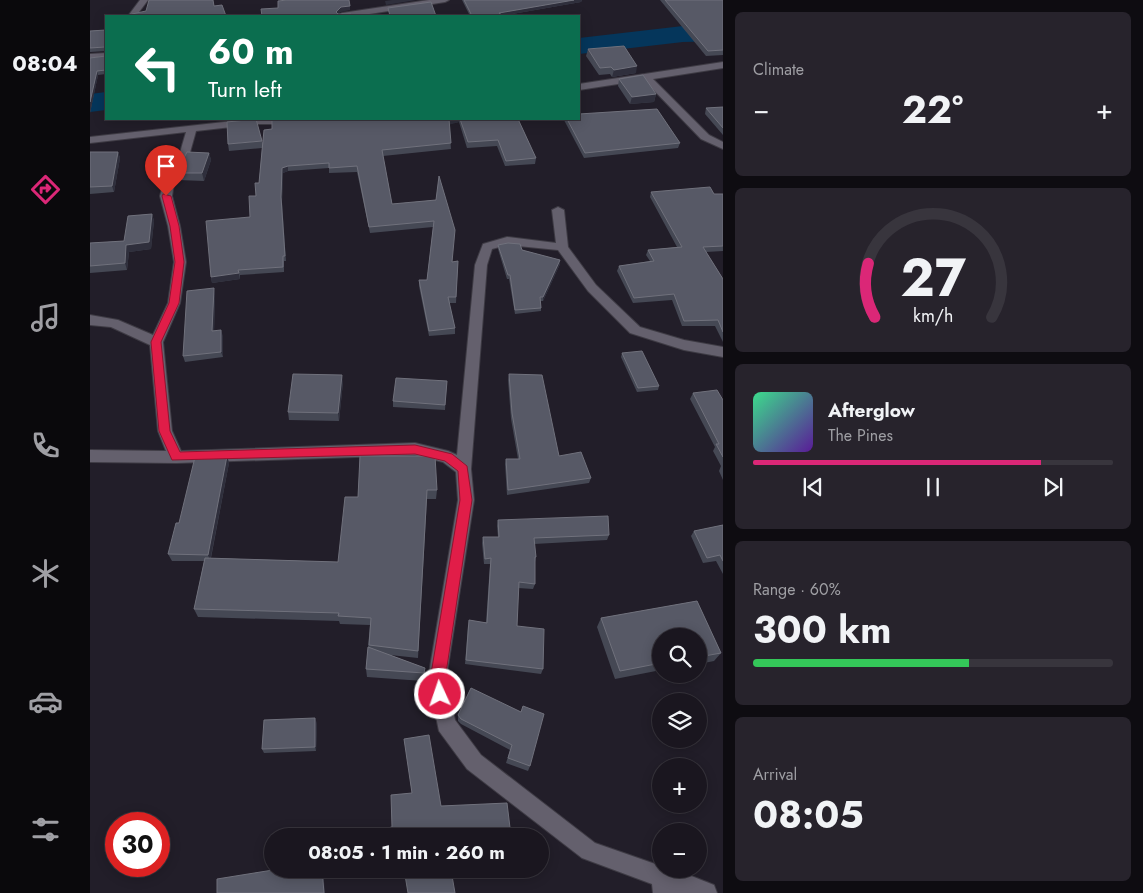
<!DOCTYPE html>
<meta charset="utf-8">
<style>
body{margin:0;font-family:Jost,sans-serif;background:#27232c;color:#f1f3f6;height:100vh;display:flex;flex-direction:column;font-size:19px;white-space:nowrap}
*{box-sizing:border-box;margin:0}
p{font-size:16px;color:#9f9fa4}
.icon{flex:none;width:28px;height:28px;fill:none;stroke:currentColor;stroke-width:2;stroke-linecap:round;stroke-linejoin:round}
.map{position:relative;flex:1;overflow:hidden}
.drawer{display:flex;flex-direction:column;gap:12px;padding:12px;background:#0e0c11;width:420px}
.drawer>*{flex:none}
.top-card{position:absolute;left:15px;top:15px;width:475px;height:105px;border-radius:0px;box-shadow:0 2px 12px #0003,0 0 0 1px #38353d;background:#0b6e4f;color:#fff;overflow:hidden}
.tools{position:absolute;left:562px;top:628px;display:grid;gap:10px}
.tools a{display:grid;place-items:center;width:55px;height:55px;border-radius:50%;background:#1a161f;box-shadow:0 2px 12px #0003,0 0 0 1px #38353d;font-size:25px}
.speed{position:absolute;left:15px;top:812px;display:flex;gap:10px;font-size:25px;font-weight:700;text-align:center}
.speed>*{display:grid;place-content:center;width:65px;height:65px;border-radius:50%;background:#1a161f;box-shadow:0 2px 12px #0003,0 0 0 1px #38353d;line-height:1}
.speed .limit{border:8px solid #d22;background:#fff;color:#111}
.pin{position:absolute;display:grid;place-items:center;width:42px;height:42px;color:#fff;margin:-51px -21px;border-radius:50% 50% 50% 0;rotate:-45deg;box-shadow:0 0 5px #0007}
.pin .icon{rotate:45deg}
.me{position:absolute;width:55px;margin:-28px;rotate:357deg;stroke-linejoin:round;filter:drop-shadow(0 0 4px #0008)}
.turn{display:flex;align-items:center;gap:18px;height:105px;padding:0 20px;font-size:22px}
.turn .icon{width:65px;height:65px;stroke-width:2.5}
.turn b{display:block;font-size:35px;line-height:42px}
.big{font-size:38px;font-weight:700;line-height:1.1}
.drawer .tile{flex:1;display:flex;flex-direction:column;justify-content:center;gap:8px;min-width:0;padding:0 18px;border-radius:8px;background:#27232c}
.drawer .dial{align-items:center;gap:0}
.dial svg{height:130px;overflow:visible;fill:none;stroke:#38353d;stroke-width:7;stroke-linecap:round;text-anchor:middle}
.dial text{fill:#f1f3f6;stroke:none}
.song{display:flex;align-items:center;gap:15px}
.cover{width:60px;height:60px;border-radius:8px;background:linear-gradient(135deg,hsl(150 70% 55%),hsl(270 70% 35%))}
.played{height:5px;border-radius:2px;background:linear-gradient(90deg,#db2777 80%,#38353d 80%)}
.keys{display:flex;justify-content:space-around;direction:ltr}
.heat{display:flex;justify-content:space-between;align-items:center;font-size:28px;direction:ltr}
.charge{height:8px;border-radius:4px;background:linear-gradient(90deg,#34c759 60%,#38353d 0)}
.trip{position:absolute;left:174px;top:828px;width:285px;height:50px;border-radius:25px;background:#1a161f;box-shadow:0 2px 12px #0003,0 0 0 1px #38353d;font-weight:700;line-height:50px;text-align:center}
main{display:flex;flex:1;min-height:0}
.tab-bar{display:flex;flex-direction:column;width:90px;justify-content:space-around;align-items:center;background:#0a090c;color:#9f9fa4}
.tab-bar .icon{width:35px;height:35px}
.tab-bar .active{color:#db2777}
.tab-bar b{font-size:22px;color:#f1f3f6}
.map>svg:first-child{display:block}
.lines{fill:none;stroke-linecap:round;stroke-linejoin:round}
.river{fill:#05365b;fill-rule:evenodd}
.minor-casing{stroke:#3e3b44;stroke-width:2}
.minor{fill:#64606d;fill-rule:evenodd}
.wall{fill:#454854}
.shaded-wall{fill:#2f2f3c}
.building{fill:#575966;stroke:#70717c}
.route{fill:#e11d48;stroke:#92132f}
</style>
<main>
<nav class="tab-bar">
<b>08:04</b>
<svg class="icon active" aria-label="directions" viewBox="0 0 24 24"><path d="M12 3l9 9-9 9-9-9zM9 14v-3h6M13 9l2 2-2 2"/></svg>
<svg class="icon" aria-label="music" viewBox="0 0 24 24"><path d="M9 18V5l10-2v13"/><circle cx="6" cy="18" r="3"/><circle cx="16" cy="16" r="3"/></svg>
<svg class="icon" aria-label="phone" viewBox="0 0 24 24"><path d="M5 4h4l2 5-3 2q2 4 5 5l2-3 5 2v4C11 20 4 13 5 4z"/></svg>
<svg class="icon" aria-label="climate" viewBox="0 0 24 24"><path d="M12 3v18M4 7l16 10M4 17L20 7"/></svg>
<svg class="icon" aria-label="car" viewBox="0 0 24 24"><path d="M5 17H2v-5l4-1 3-4h7l3 4 3 1v5h-3M9 17h6M6 11h13"/><circle cx="7" cy="17" r="2"/><circle cx="17" cy="17" r="2"/></svg>
<svg class="icon" aria-label="filters" viewBox="0 0 24 24"><path d="M4 7h16M4 17h16"/><circle cx="9" cy="7" r="2"/><circle cx="15" cy="17" r="2"/></svg>
</nav>
<div class="map">
<svg width="633" height="893" viewBox="0 0 633 893">
<rect width="100%" height="100%" fill="#221e29"/>
<g class="lines">
<g class="river">
<polygon points="633,25 633,41 593,42 489,54 489,38 593,26"/>
<polygon points="16,92 16,110 0,112 0,94"/>
</g>
<defs>
<g id="minor">
<polygon points="50,0 58,0 46,16 38,16"/>
<polygon points="339,0 359,0 355,2 267,16 248,16 252,13"/>
<polygon points="16,53 16,59 0,60 0,54"/>
<polygon points="633,62 633,68 563,79 619,135 633,142 633,149 611,139 554,80 489,90 489,84"/>
<path d="M 161,119 L 205,119 L 207,121 L 202,124 L 168,124 L 106,131 L 99,156 L 85,177 L 82,196 L 90,226 L 96,262 L 90,303 L 73,342 L 82,431 L 91,451 L 325,443 L 358,451 L 367,455 L 385,265 L 393,244 L 417,237 L 466,243 L 462,210 L 468,207 L 474,210 L 478,247 L 506,285 L 550,327 L 594,340 L 633,347 L 633,357 L 594,350 L 540,333 L 498,291 L 468,250 L 417,245 L 402,249 L 397,265 L 381,469 L 384,500 L 356,679 L 365,720 L 391,755 L 505,843 L 571,866 L 571,869 C 588,869 608,879 624,885 L 627,893 L 563,893 L 562,884 L 492,858 L 377,769 L 349,731 L 338,679 L 368,500 L 366,472 L 353,462 L 325,455 L 86,463 L 0,462 L 0,450 L 76,451 L 68,431 L 60,345 L 21,327 L 0,325 L 0,315 L 28,320 L 63,335 L 78,303 L 84,262 L 78,226 L 70,196 L 75,177 L 89,156 L 96,132 L 0,143 L 0,137 Z"/>
</g>
</defs>
<use href="#minor" class="minor-casing"/>
<use href="#minor" class="minor"/>
</g>
<g class="wall">
<polygon points="372,0 492,0 491,2 411,16 380,16"/>
<polygon points="570,0 633,0 633,55 616,56"/>
<polygon points="16,30 16,51 0,52 0,31"/>
<polygon points="498,49 546,73 522,77 520,74 509,75 496,56"/>
<polygon points="16,54 16,74 8,75 0,113 0,58 16,56"/>
<polygon points="529,79 566,94 564,102 540,104 528,86"/>
<polygon points="633,107 633,135 615,114 616,108"/>
<polygon points="244,119 428,119 446,158 445,164 415,166 407,146 377,148 369,122 359,124 361,149 293,156 302,204 346,200 362,262 368,261 366,303 359,303 365,328 365,334 339,336 329,286 329,280 337,280 343,227 280,233 267,172 239,173 239,168 198,171 193,173 192,202 196,261 194,261 194,272 150,275 150,279 122,283 121,277 160,217 169,183 172,148 139,151 138,144 172,141 173,143"/>
<polygon points="474,119 477,119 590,143 588,148 494,158 474,120"/>
<polygon points="0,152 28,152 30,158 24,192 0,194"/>
<polygon points="119,153 121,160 114,181 88,180 86,173"/>
<polygon points="561,192 624,194 633,194 633,251 616,252 633,279 633,342 625,326 592,326 582,300 543,303 527,271 529,266 560,261 556,255 558,250 587,247 560,197"/>
<polygon points="62,214 64,221 61,249 39,252 37,270 0,273 0,276 0,243 34,241"/>
<polygon points="408,245 432,250 470,260 470,264 453,301 450,301 451,308 451,311 425,314 419,279 417,279 408,249"/>
<polygon points="125,294 124,331 133,336 133,357 95,362 93,356"/>
<polygon points="532,353 569,386 568,390 547,392 531,357"/>
<polygon points="419,374 469,456 501,478 499,483 417,495 415,464 416,459 428,459 421,419 418,380"/>
<polygon points="357,381 355,410 303,407 303,401"/>
<polygon points="253,382 249,421 199,420 198,412"/>
<polygon points="603,393 633,400 633,480 629,471 631,466 623,451 625,447 600,399"/>
<polygon points="137,456 139,463 121,558 248,562 268,497 270,456 347,490 346,499 337,499 328,658 300,655 335,668 333,681 277,677 276,669 280,625 250,624 249,621 108,617 104,609 114,561 82,561 78,554 89,523"/>
<polygon points="408,520 519,535 517,540 444,544 446,557 445,562 445,584 443,589 428,588 427,626 453,669 451,674 375,664 378,625 396,622 400,564 394,564 392,543 393,537 408,537 407,526"/>
<polygon points="633,525 633,574 626,561 613,563 601,536 604,531"/>
<polygon points="607,601 631,653 624,661 609,664 609,636 571,636 571,670 525,679 507,627 511,618"/>
<polygon points="381,688 440,766 438,771 416,763 420,750 371,724 368,721 368,715"/>
<polygon points="227,723 226,751 174,753 172,749"/>
<polygon points="314,739 351,806 302,827 322,793"/>
<polygon points="314,869 424,869 423,870 361,872"/>
</g>
<g class="shaded-wall">
<polygon points="302,0 326,0 296,5 295,1"/>
<polygon points="484,0 492,0 491,2 411,16 409,13"/>
<polygon points="260,6 260,10 251,12 246,16 246,12 251,7"/>
<polygon points="547,66 546,73 522,77 524,70"/>
<polygon points="7,71 8,75 0,113 0,102"/>
<polygon points="566,94 564,102 540,104 542,97"/>
<polygon points="359,119 370,119 369,122 358,125"/>
<polygon points="28,152 30,158 24,192 22,186"/>
<polygon points="119,153 121,160 114,181 112,173"/>
<polygon points="198,166 198,171 193,173 192,202 196,261 191,197 192,168"/>
<polygon points="62,214 64,221 61,249 39,252 37,270 35,263 36,245"/>
<polygon points="470,260 470,264 453,301 453,297"/>
<polygon points="148,270 150,279 122,283 121,277"/>
<polygon points="124,288 125,294 124,337 122,331"/>
<polygon points="131,330 133,336 133,357 131,352"/>
<polygon points="252,375 253,382 249,421 248,413"/>
<polygon points="137,456 139,463 120,561 118,555"/>
<polygon points="225,718 227,723 226,751 225,747"/>
<polygon points="232,869 233,869 235,893 234,893"/>
</g>
<g class="building">
<polygon points="59,0 123,0 124,6 132,5 136,16 42,16 42,14 56,11"/>
<polygon points="197,0 259,0 260,6 251,7 246,12 248,14 261,14 262,16 172,16 171,9 188,8 188,1"/>
<polygon points="374,0 484,0 409,13 412,15 384,16 382,16"/>
<polygon points="575,0 633,0 633,50 618,51"/>
<polygon points="341,2 346,16 300,16 298,8"/>
<polygon points="16,30 16,49 15,47 0,48 0,31"/>
<polygon points="534,46 547,66 524,70 521,67 510,68 498,49"/>
<polygon points="16,54 16,70 7,71 0,102 0,58 16,56"/>
<polygon points="553,75 566,94 542,97 529,79"/>
<polygon points="633,107 633,128 616,108"/>
<polygon points="567,109 590,143 495,153 477,119 489,119 489,114"/>
<polygon points="166,119 172,141 138,144 137,122"/>
<polygon points="244,119 360,119 359,119 361,143 292,150 302,204 346,200 349,176 365,230 362,262 368,261 366,297 358,297 365,328 339,331 329,280 337,280 344,221 279,227 267,166 239,168 239,163 198,166 192,168 191,197 195,256 193,256 193,267 148,270 149,273 121,277 116,221 160,217 159,196 166,196 165,183 169,183 174,130 182,129 182,120"/>
<polygon points="370,119 428,119 446,158 416,161 408,140 378,142"/>
<polygon points="0,152 28,152 22,186 0,187"/>
<polygon points="97,152 119,153 112,173 86,173"/>
<polygon points="620,187 624,194 633,194 633,246 613,247 633,279 633,332 628,320 594,321 584,294 544,298 529,266 564,261 558,250 592,247 561,192"/>
<polygon points="62,214 59,242 36,245 35,263 0,266 0,243 34,241 38,216"/>
<polygon points="418,243 430,244 432,250 470,260 453,297 450,297 451,308 425,310 420,275 418,275 408,245"/>
<polygon points="124,288 122,331 131,330 131,352 93,356 97,291"/>
<polygon points="552,351 569,386 548,388 532,353"/>
<polygon points="203,374 252,375 248,413 198,412"/>
<polygon points="419,374 452,375 469,456 491,452 501,478 418,490 416,459 430,459 422,413"/>
<polygon points="306,378 357,381 355,405 303,401"/>
<polygon points="627,390 633,400 633,457 626,444 629,444 603,393"/>
<polygon points="137,456 118,555 78,554 86,523 89,523 105,457"/>
<polygon points="270,456 345,456 347,490 337,490 328,651 279,645 281,618 248,616 249,613 104,609 115,558 248,562 255,497 268,497"/>
<polygon points="518,516 519,535 444,538 446,557 445,557 445,584 429,582 427,626 454,629 453,669 376,660 379,620 397,623 401,558 395,559 393,537 409,537 408,520"/>
<polygon points="633,525 633,561 630,555 617,558 604,531"/>
<polygon points="607,601 631,653 609,657 609,636 571,636 571,663 530,671 511,618"/>
<polygon points="278,647 335,668 334,673 276,669"/>
<polygon points="381,688 431,712 433,706 454,714 440,766 418,758 422,745 371,719 368,715"/>
<polygon points="225,718 225,747 172,749 174,720"/>
<polygon points="339,735 351,806 417,803 421,836 298,836 297,828 302,827 301,795 322,793 314,739"/>
<polygon points="183,869 232,869 234,893 127,893 127,879 183,870"/>
<polygon points="314,869 388,869 361,870 365,893 318,893"/>
</g>
<polygon class="route" points="73,194 81,196 89,226 94,262 89,303 71,342 80,431 90,452 325,445 362,454 377,466 382,500 355,680 357,694 355,699 350,701 345,699 340,680 370,500 368,471 355,461 325,454 82,460 69,431 61,342 79,303 85,262 80,226 72,196"/>
</svg>
<div class="tools">
<a><svg class="icon" aria-label="search" viewBox="0 0 24 24"><circle cx="10" cy="10" r="6"/><path d="M15 15l6 6"/></svg></a>
<a><svg class="icon" aria-label="layers" viewBox="0 0 24 24"><path d="M12 4l9 5-9 5-9-5zM3 14l9 5 9-5"/></svg></a>
<a>+</a>
<a>−</a>
</div>
<div class="speed"><div class="limit">30</div></div>
<div class="pin" style="left:76px;top:196px;background:#d93025"><svg class="icon" aria-label="arrive" viewBox="0 0 24 24"><path d="M6 21V4h12l-3 4 3 4H6"/></svg></div>
<svg class="me" style="left:350px;top:694px" viewBox="-20 -20 40 40"><circle r="17" fill="#e11d48" stroke="#fff" stroke-width="3"/><path d="M0-11L8 9 0 5-8 9z" fill="#fff"/></svg>
<div class="trip">08:05 · 1 min · 260 m</div>
<div class="top-card">
<div class="turn"><svg class="icon" aria-label="left" viewBox="0 0 24 24"><path d="M17 20v-9H6M10 6l-5 5 5 5"/></svg><div><b>60 m</b>Turn left</div></div>
</div>
</div>
<section class="drawer">
<div class="tile"><p>Climate</p>
<div class="heat"><a>−</a><b class="big">22°</b><a>+</a></div>
</div>
<div class="tile dial"><svg viewBox="0 0 100 80">
<path d="M14 69A42 42 0 1 1 86 69"/>
<path d="M14 69A42 42 0 0 1 10 36" stroke="#db2777"/>
<text x="50" y="56" font-size="32" font-weight="700">27</text>
<text x="50" y="72" font-size="11">km/h</text>
</svg></div>
<div class="tile">
<div class="song"><i class="cover"></i><div><b>Afterglow</b><p>The Pines</p></div></div>
<div class="played"></div>
<div class="keys"><svg class="icon" aria-label="previous" viewBox="0 0 24 24"><path d="M18 5L8 12l10 7zM5 5v14"/></svg><svg class="icon" aria-label="pause" viewBox="0 0 24 24"><path d="M8 5v14M16 5v14"/></svg><svg class="icon" aria-label="next" viewBox="0 0 24 24"><path d="M6 5l10 7-10 7zM19 5v14"/></svg></div>
</div>
<div class="tile"><p>Range · 60%</p><b class="big">300 km</b><div class="charge"></div></div>
<div class="tile"><p>Arrival</p><b class="big">08:05</b></div>
</section>
</main>
